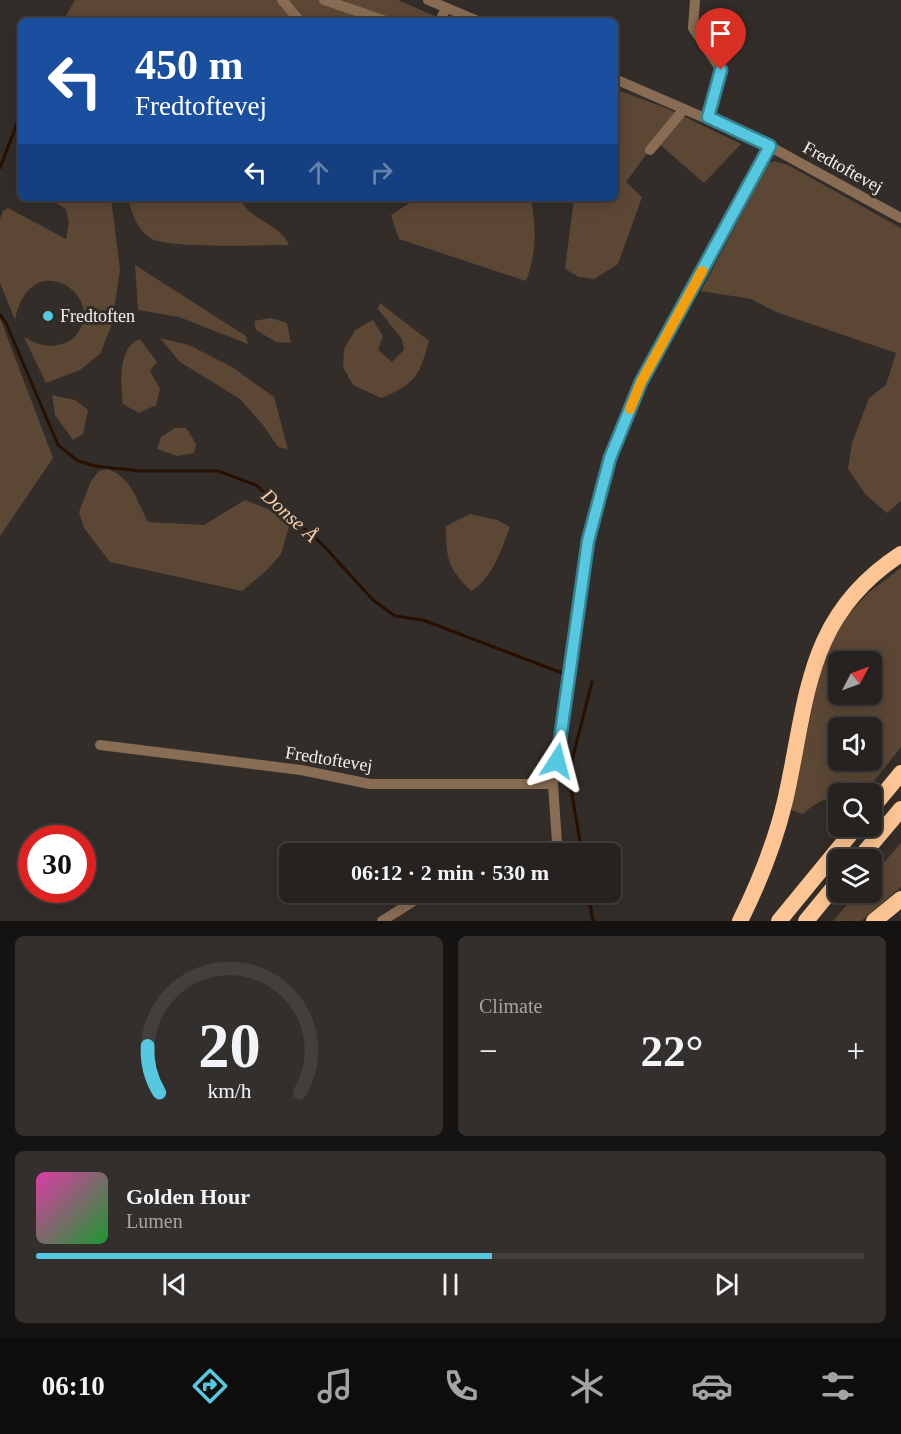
<!DOCTYPE html>
<meta charset="utf-8">
<style>
body{margin:0;font-family:Georgia,serif;background:#322f2c;color:#f1f3f6;height:100vh;display:flex;flex-direction:column;font-size:22px;white-space:nowrap}
*{box-sizing:border-box;margin:0}
p{font-size:20px;color:#a4a4a4}
.icon{flex:none;width:33px;height:33px;fill:none;stroke:currentColor;stroke-width:2;stroke-linecap:round;stroke-linejoin:round}
.map{position:relative;height:921px;overflow:hidden}
.side{display:flex;flex-direction:column;gap:15px;padding:15px;background:#151311;flex:1}
.side>*{flex:none}
.hud{position:absolute;left:18px;top:18px;width:600px;height:183px;border-radius:9px;box-shadow:0 3px 15px #0003,0 0 0 2px #423f3d;background:#1a4fa0;color:#fff;overflow:hidden}
.needle{width:39px;rotate:49deg}
.buttons{position:absolute;left:828px;top:651px;display:grid;gap:12px}
.buttons a{display:grid;place-items:center;width:54px;height:54px;border-radius:9px;background:#26221f;box-shadow:0 3px 15px #0003,0 0 0 2px #423f3d;font-size:30px}
.speed{position:absolute;left:18px;top:825px;display:flex;gap:12px;font-size:30px;font-weight:700;text-align:center}
.speed>*{display:grid;place-content:center;width:78px;height:78px;border-radius:50%;background:#26221f;box-shadow:0 3px 15px #0003,0 0 0 2px #423f3d;line-height:1}
.speed .limit{border:9px solid #d22;background:#fff;color:#111}
.pin{position:absolute;display:grid;place-items:center;width:51px;height:51px;color:#fff;margin:-62px -26px;border-radius:50% 50% 50% 0;rotate:-45deg;box-shadow:0 0 6px #0007}
.pin .icon{rotate:45deg}
.me{position:absolute;width:66px;margin:-33px;rotate:9deg;stroke-linejoin:round;filter:drop-shadow(0 0 4px #0008)}
.turn{display:flex;align-items:center;gap:21px;height:126px;padding:0 18px;font-size:27px}
.turn .icon{width:78px;height:78px;stroke-width:2.5}
.turn b{display:block;font-size:42px;line-height:51px}
.lanes{display:flex;align-items:center;height:57px;padding:0 18px;background:#0003;justify-content:center;gap:30px;direction:ltr}
.lanes .off{opacity:.35}
.big{font-size:45px;font-weight:700;line-height:1.1}
.side .card{flex:1;display:flex;flex-direction:column;justify-content:center;gap:9px;min-width:0;padding:0 21px;border-radius:9px;background:#322f2c}
.side .dial{align-items:center;gap:0}
.dial svg{height:156px;overflow:visible;fill:none;stroke:#423f3d;stroke-width:7;stroke-linecap:round;text-anchor:middle}
.dial text{fill:#f1f3f6;stroke:none}
.song{display:flex;align-items:center;gap:18px}
.cover{width:72px;height:72px;border-radius:9px;background:linear-gradient(135deg,hsl(320 70% 55%),hsl(130 70% 35%))}
.played{height:6px;border-radius:3px;background:linear-gradient(90deg,#56c9e1 55%,#423f3d 55%)}
.keys{display:flex;justify-content:space-around;direction:ltr}
.heat{display:flex;justify-content:space-between;align-items:center;font-size:33px;direction:ltr}
.side .tiles{flex:1;display:grid;gap:15px;grid-template-columns:1fr 1fr}
.card:last-child{grid-column:span 2}
.trip{position:absolute;left:279px;top:843px;width:342px;height:60px;border-radius:9px;background:#26221f;box-shadow:0 3px 15px #0003,0 0 0 2px #423f3d;font-weight:700;line-height:60px;text-align:center}
.tab-bar{display:flex;height:96px;justify-content:space-around;align-items:center;background:#0f0e0c;color:#a4a4a4}
.tab-bar .icon{width:42px;height:42px}
.tab-bar .current{color:#56c9e1}
.tab-bar b{font-size:27px;color:#f1f3f6}
.map>svg:first-child{display:block}
.green{fill:#5c4735;fill-rule:evenodd}
.lines{fill:none;stroke-linecap:round;stroke-linejoin:round}
.stream{stroke:#281000;stroke-width:3}
.minor{stroke:#886c53;stroke-width:10}
.highway{stroke:#fdc593;stroke-width:16}
.route-casing{stroke:#388392;stroke-width:15}
.route{stroke:#56c9e1;stroke-width:10}
.slow{stroke:#f59e0b;stroke-width:10}
.poi-dot{fill:#56c9e1;stroke:#322d29;stroke-width:2}
.labels{text-anchor:middle;stroke-width:6;stroke-linejoin:round;paint-order:stroke}
.street-label{font-size:18px;fill:#f3f0ed;stroke:#322d29}
.poi-label{font-size:18px;fill:#f3f0ed;stroke:#322d29;text-anchor:start}
.water-label{font-size:20px;font-style:italic;fill:#fad1ac;stroke:#322d29}
</style>
<div class="map">
<svg width="901" height="921" viewBox="0 0 901 921">
<rect width="100%" height="100%" fill="#322d29"/>
<g class="green">
<polygon points="75,0 398,0 446,21 63,21"/>
<polygon points="615,89 666,108 741,144 704,183 656,141 626,182 642,197 618,264 594,279 579,277 565,269 574,198 615,198"/>
<polygon points="774,161 788,165 901,228 901,501 887,513 866,495 848,469 852,443 869,398 886,385 896,353 776,312 751,299 701,291 768,164"/>
<path d="M 47,198 L 111,198 L 120,270 L 112,324 L 100,354 L 80,370 L 46,383 L 24,337 C 40,346 50,349 67,342 C 74,339 76,335 80,329 C 102,293 30,246 15,320 L 0,283 L 0,219 L 3,211 L 8,208 L 66,239 L 69,222 L 66,209 Z"/>
<path d="M 128,198 L 240,198 C 250,222 279,222 289,245 C 264,245 166,249 150,238 C 136,228 132,213 128,198 Z"/>
<path d="M 417,198 L 531,198 C 536,227 537,252 526,281 L 399,239 L 391,215 Z"/>
<polygon points="135,265 246,336 248,344 179,317 138,310"/>
<path d="M 380,303 L 429,341 C 419,376 416,384 381,398 L 353,385 L 343,367 L 344,349 L 355,330 L 373,320 L 383,336 L 378,350 L 392,362 L 404,350 L 402,339 L 378,309 Z"/>
<polygon points="0,318 53,458 0,536"/>
<polygon points="271,318 287,323 291,343 276,342 256,330 254,321"/>
<polygon points="160,338 189,345 232,367 274,397 288,449 278,447 263,425 240,399 180,362"/>
<path d="M 140,339 L 157,362 L 150,371 L 160,389 L 156,405 L 139,413 L 123,404 C 121,385 117,347 140,339 Z"/>
<polygon points="52,395 75,400 88,410 83,434 73,440 55,415"/>
<polygon points="175,428 186,428 196,444 194,453 177,456 157,449 161,437"/>
<path d="M 107,469 C 131,476 137,501 148,522 L 204,525 L 245,500 L 270,510 L 289,526 L 281,554 L 266,571 L 242,591 L 110,562 L 84,528 L 79,512 L 91,481 L 99,471 Z"/>
<path d="M 470,514 L 497,520 L 510,527 C 501,550 493,578 471,591 C 448,568 446,559 446,526 Z"/>
<path d="M 901,568 L 901,747 L 866,791 C 841,795 823,795 803,814 L 791,810 L 818,679 L 827,652 L 846,617 L 868,593 ZM 838,662 L 872,662 L 872,694 L 838,694 ZM 838,728 L 872,728 L 872,760 L 838,760 Z"/>
<polygon points="901,843 901,887 861,921 833,921 857,893 872,892 872,876"/>
</g>
<g class="lines">
<g class="stream">
<polyline points="0,168 21,113"/>
<polyline points="0,315 6,323 58,445 78,461 95,466 140,471 218,471 256,485 322,544 373,600 395,616 423,620 562,673"/>
<polyline points="582,854 570,782 570,768 592,682"/>
<polyline points="588,892 593,921"/>
</g>
<g class="minor">
<polyline points="282,0 300,21"/>
<polyline points="324,0 386,21"/>
<polyline points="428,0 478,21"/>
<polyline points="695,0 693,28 721,70 707,117"/>
<polyline points="440,21 446,8"/>
<polyline points="615,79 769,146 901,218"/>
<polyline points="650,150 684,109"/>
<polyline points="100,745 301,770 370,784 553,784"/>
<polyline points="512,854 546,850 557,843 553,784 588,541 610,458 641,382 769,146"/>
<polyline points="382,921 428,892"/>
</g>
<g class="highway">
<polyline points="872,808 901,773"/>
<polyline points="858,860 901,809"/>
<path d="M 740,921 C 759,883 775,843 785,801 C 808,701 804,617 901,554"/>
<polyline points="779,921 857,826"/>
<polyline points="806,921 838,882"/>
<polyline points="874,921 901,899"/>
</g>
</g>
<g class="lines">
<defs>
<polyline id="route" points="557,761 588,541 610,458 641,382 770,146 708,117 721,70"/>
</defs>
<use href="#route" class="route-casing"/>
<use href="#route" class="route"/>
<polyline class="slow" points="630,409 641,382 702,271"/>
</g>
<circle class="poi-dot" cx="48" cy="316" r="6"/>
<g class="labels">
<g class="street-label">
<text transform="translate(843 167) rotate(29)" y="6">Fredtoftevej</text>
<text transform="translate(329 759) rotate(9)" y="6">Fredtoftevej</text>
</g>
<g class="poi-label">
<text x="60" y="322">Fredtoften</text>
</g>
<g class="water-label">
<text transform="translate(290 515) rotate(42)" y="7">Donse Å</text>
</g>
</g>
</svg>
<div class="buttons">
<a><svg class="needle" viewBox="-14 -14 28 28"><path d="M0-13l5 13h-10z" fill="#e53935"/><path d="M0 13l5-13h-10z" fill="#a4a4a4"/></svg></a>
<a><svg class="icon" aria-label="sound" viewBox="0 0 24 24"><path d="M4 9h4l5-4v14l-5-4H4zM17 9q2 3 0 6"/></svg></a>
<a><svg class="icon" aria-label="search" viewBox="0 0 24 24"><circle cx="10" cy="10" r="6"/><path d="M15 15l6 6"/></svg></a>
<a><svg class="icon" aria-label="layers" viewBox="0 0 24 24"><path d="M12 4l9 5-9 5-9-5zM3 14l9 5 9-5"/></svg></a>
</div>
<div class="speed"><div class="limit">30</div></div>
<div class="pin" style="left:721px;top:70px;background:#d93025"><svg class="icon" aria-label="arrive" viewBox="0 0 24 24"><path d="M6 21V4h12l-3 4 3 4H6"/></svg></div>
<svg class="me" style="left:557px;top:761px" viewBox="-20 -20 40 40"><path d="M0-17L14 15 0 8-14 15z" fill="#56c9e1" stroke="#fff" stroke-width="4"/></svg>
<div class="trip">06:12 · 2 min · 530 m</div>
<div class="hud">
<div class="turn"><svg class="icon" aria-label="left" viewBox="0 0 24 24"><path d="M17 20v-9H6M10 6l-5 5 5 5"/></svg><div><b>450 m</b>Fredtoftevej</div></div>
<div class="lanes"><svg class="icon" aria-label="left" viewBox="0 0 24 24"><path d="M17 20v-9H6M10 6l-5 5 5 5"/></svg><svg class="icon off" aria-label="ahead" viewBox="0 0 24 24"><path d="M12 20V5M6 11l6-6 6 6"/></svg><svg class="icon off" aria-label="right" viewBox="0 0 24 24"><path d="M7 20v-9h11M14 6l5 5-5 5"/></svg></div>
</div>
</div>
<section class="side">
<div class="tiles">
<div class="card dial"><svg viewBox="0 0 100 80">
<path d="M14 69A42 42 0 1 1 86 69"/>
<path d="M14 69A42 42 0 0 1 8 45" stroke="#56c9e1"/>
<text x="50" y="56" font-size="32" font-weight="700">20</text>
<text x="50" y="72" font-size="11">km/h</text>
</svg></div>
<div class="card"><p>Climate</p>
<div class="heat"><a>−</a><b class="big">22°</b><a>+</a></div>
</div>
<div class="card">
<div class="song"><i class="cover"></i><div><b>Golden Hour</b><p>Lumen</p></div></div>
<div class="played"></div>
<div class="keys"><svg class="icon" aria-label="previous" viewBox="0 0 24 24"><path d="M18 5L8 12l10 7zM5 5v14"/></svg><svg class="icon" aria-label="pause" viewBox="0 0 24 24"><path d="M8 5v14M16 5v14"/></svg><svg class="icon" aria-label="next" viewBox="0 0 24 24"><path d="M6 5l10 7-10 7zM19 5v14"/></svg></div>
</div>
</div>
</section>
<nav class="tab-bar">
<b>06:10</b>
<svg class="icon current" aria-label="directions" viewBox="0 0 24 24"><path d="M12 3l9 9-9 9-9-9zM9 14v-3h6M13 9l2 2-2 2"/></svg>
<svg class="icon" aria-label="music" viewBox="0 0 24 24"><path d="M9 18V5l10-2v13"/><circle cx="6" cy="18" r="3"/><circle cx="16" cy="16" r="3"/></svg>
<svg class="icon" aria-label="phone" viewBox="0 0 24 24"><path d="M5 4h4l2 5-3 2q2 4 5 5l2-3 5 2v4C11 20 4 13 5 4z"/></svg>
<svg class="icon" aria-label="climate" viewBox="0 0 24 24"><path d="M12 3v18M4 7l16 10M4 17L20 7"/></svg>
<svg class="icon" aria-label="car" viewBox="0 0 24 24"><path d="M5 17H2v-5l4-1 3-4h7l3 4 3 1v5h-3M9 17h6M6 11h13"/><circle cx="7" cy="17" r="2"/><circle cx="17" cy="17" r="2"/></svg>
<svg class="icon" aria-label="filters" viewBox="0 0 24 24"><path d="M4 7h16M4 17h16"/><circle cx="9" cy="7" r="2"/><circle cx="15" cy="17" r="2"/></svg>
</nav>
